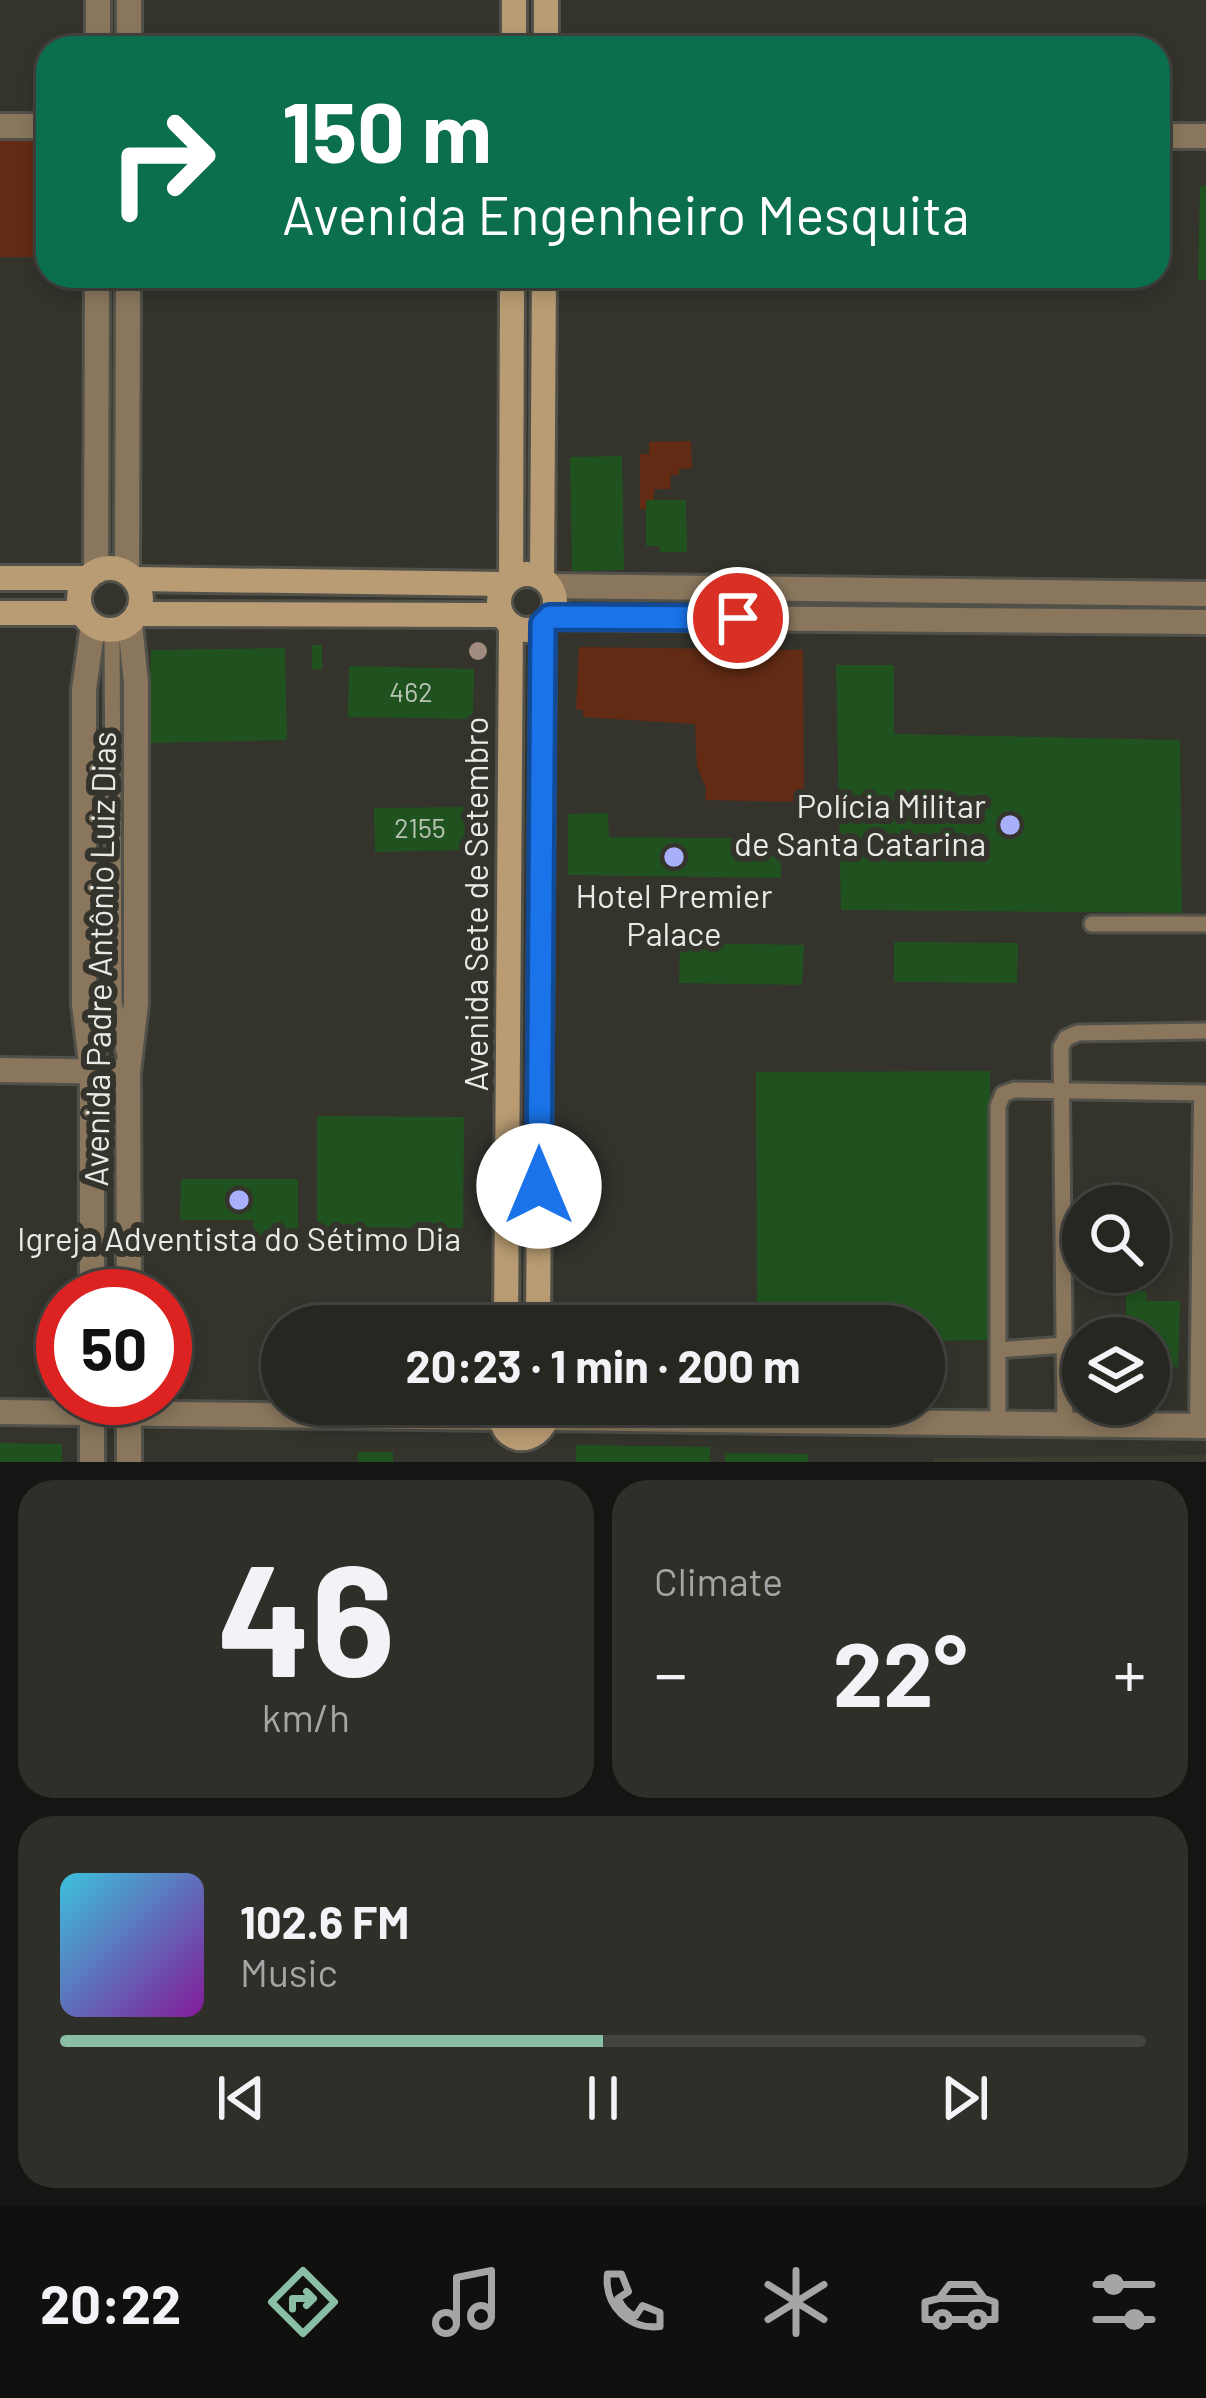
<!DOCTYPE html>
<meta charset="utf-8">
<style>
body{margin:0;font-family:Barlow,sans-serif;background:#2f2f2a;color:#f1f3f6;height:100vh;display:flex;flex-direction:column;font-size:45px;white-space:nowrap}
*{box-sizing:border-box;margin:0}
p{font-size:39px;color:#a4a5a5}
.icon{flex:none;width:66px;height:66px;fill:none;stroke:currentColor;stroke-width:2;stroke-linecap:round;stroke-linejoin:round}
.map{position:relative;height:1462px;overflow:hidden}
.panel{display:flex;flex-direction:column;gap:18px;padding:18px;background:#151513;flex:1}
.panel>*{flex:none}
.top-card{position:absolute;left:36px;top:36px;width:1134px;height:252px;border-radius:36px;box-shadow:0 6px 18px #0003,0 0 0 3px #434440;background:#0b6e4f;color:#fff;overflow:hidden}
.fabs{position:absolute;left:1062px;top:1185px;display:grid;gap:24px}
.fabs a{display:grid;place-items:center;width:108px;height:108px;border-radius:50%;background:#272722;box-shadow:0 6px 18px #0003,0 0 0 3px #434440;font-size:60px}
.speed{position:absolute;left:36px;top:1269px;display:flex;gap:24px;font-size:60px;font-weight:700;text-align:center}
.speed>*{display:grid;place-content:center;width:156px;height:156px;border-radius:50%;background:#272722;box-shadow:0 6px 18px #0003,0 0 0 3px #434440;line-height:1}
.speed .limit{border:18px solid #d22;background:#fff;color:#111}
.pin{position:absolute;display:grid;place-items:center;width:102px;height:102px;color:#fff;margin:-51px;border:6px solid #fff;border-radius:50%;box-shadow:0 3px 12px #0007}
.me{position:absolute;width:132px;margin:-66px;rotate:0deg;stroke-linejoin:round;filter:drop-shadow(0 0 9px #0008)}
.turn{display:flex;align-items:center;gap:42px;height:252px;padding:0 48px;font-size:54px}
.turn .icon{width:156px;height:156px;stroke-width:2.5}
.turn b{display:block;font-size:84px;line-height:102px}
.big{font-size:90px;font-weight:700;line-height:1.1}
.panel .widget{flex:1;display:flex;flex-direction:column;justify-content:center;gap:18px;min-width:0;padding:0 42px;border-radius:36px;background:#2f2f2a}
.panel .dial{align-items:center;gap:0}
.dial b{font-size:156px;line-height:1}
.song{display:flex;align-items:center;gap:36px}
.cover{width:144px;height:144px;border-radius:18px;background:linear-gradient(135deg,hsl(190 70% 55%),hsl(290 70% 35%))}
.played{height:12px;border-radius:6px;background:linear-gradient(90deg,#8abfa5 50%,#434440 50%)}
.keys{display:flex;justify-content:space-around;direction:ltr}
.heat{display:flex;justify-content:space-between;align-items:center;font-size:66px;direction:ltr}
.panel .tiles{flex:1;display:grid;gap:18px;grid-template-columns:1fr 1fr}
.widget:last-child{grid-column:span 2}
.trip{position:absolute;left:261px;top:1305px;width:684px;height:120px;border-radius:60px;background:#272722;box-shadow:0 6px 18px #0003,0 0 0 3px #434440;font-weight:700;line-height:120px;text-align:center}
.menu{display:flex;height:192px;justify-content:space-around;align-items:center;background:#10100e;color:#a4a5a5}
.menu .icon{width:84px;height:84px}
.menu .selected{color:#8abfa5}
.menu b{font-size:54px;color:#f1f3f6}
.map>svg:first-child{display:block}
.built{fill:#3d3e30}
.green{fill:#632b14}
.building{fill:#20521f}
.lines{fill:none;stroke-linecap:round;stroke-linejoin:round}
.service-casing{stroke:#51514a;stroke-width:21}
.minor-casing{stroke:#51514a;stroke-width:30}
.tertiary-casing{stroke:#51514a;stroke-width:30}
.secondary-casing{stroke:#51514a;stroke-width:30}
.service{stroke:#89765d;stroke-width:15}
.minor{stroke:#89765d;stroke-width:24}
.tertiary{stroke:#89765d;stroke-width:24}
.secondary{stroke:#b99c73;stroke-width:24}
.tree{fill:#a18a7f}
.route-casing{stroke:#114b97;stroke-width:30}
.route{stroke:#1a73e8;stroke-width:21}
.poi-dot{fill:#a8b0fc;stroke:#34342d;stroke-width:4.5}
.labels{text-anchor:middle;stroke-width:12;stroke-linejoin:round;paint-order:stroke}
.number-label{font-size:27px;fill:#b7c4b4}
.poi-label{font-size:33px;fill:#e9eae5;stroke:#34342d}
.street-label{font-size:33px;fill:#e9eae5;stroke:#34342d}
</style>
<div class="map">
<svg width="1206" height="1462" viewBox="0 0 1206 1462">
<rect width="100%" height="100%" fill="#34342d"/>
<polygon class="built" points="1206,1455 1206,1462 934,1462 934,1458"/>
<g class="green">
<rect x="0" y="141" width="48" height="116"/>
<polygon points="691,441 692,468 679,469 679,475 671,475 670,489 654,489 654,500 646,509 640,509 640,454 649,454 649,442"/>
<polygon points="579,647 803,650 804,802 705,800 706,788 697,767 695,724 583,717 583,710 576,709"/>
</g>
<g class="building">
<polygon points="1200,186 1206,186 1206,280 1198,280"/>
<polygon points="622,456 624,570 572,571 570,457"/>
<polygon points="646,500 686,500 687,552 660,552 659,546 646,546"/>
<polygon points="312,645 322,645 322,670 312,669"/>
<polygon points="285,648 287,740 148,743 151,650"/>
<polygon points="836,665 894,665 894,734 1180,740 1182,913 841,910"/>
<polygon points="349,666 474,669 473,719 348,717"/>
<polygon points="464,807 465,850 375,852 374,808"/>
<polygon points="608,813 609,837 781,839 781,878 568,875 568,814"/>
<polygon points="894,942 1018,943 1017,983 894,982"/>
<polygon points="680,943 804,945 802,985 679,983"/>
<polygon points="990,1071 990,1340 924,1341 924,1326 757,1326 756,1072"/>
<polygon points="317,1116 464,1117 463,1228 317,1227"/>
<polygon points="181,1179 298,1179 298,1238 254,1239 253,1220 180,1220"/>
<polygon points="1126,1291 1146,1291 1147,1301 1180,1301 1178,1367 1149,1366 1149,1338 1126,1338"/>
<polygon points="0,1443 62,1444 62,1462 0,1462"/>
<polygon points="576,1445 710,1447 710,1462 576,1462"/>
<rect x="358" y="1452" width="35" height="10"/>
<polygon points="725,1453 808,1454 808,1462 725,1462"/>
</g>
<g class="lines">
<defs>
<g id="service">
<polyline points="112,630 114,1002 124,1052"/>
<polyline points="1092,924 1206,924"/>
<polyline points="95,1062 113,1005"/>
<polyline points="998,1350 1064,1345"/>
<polyline points="998,1424 998,1106 1003,1094 1014,1090 1206,1093"/>
<polyline points="1065,1424 1061,1047 1066,1038 1078,1033 1206,1031"/>
</g>
<g id="minor">
<polyline points="0,126 48,126"/>
<polyline points="1158,136 1206,136"/>
<polyline points="0,1070 128,1072"/>
<polyline points="1202,1426 1206,1104"/>
</g>
<g id="tertiary">
<polyline points="98,48 98,0"/>
<polyline points="129,48 129,0"/>
<polyline points="96,572 97,276"/>
<polyline points="127,573 128,276"/>
<polyline points="550,586 1206,594"/>
<polyline points="551,617 1206,622"/>
<polyline points="92,1296 92,1072 84,1004 84,690 93,625"/>
<polyline points="129,1296 128,1072 136,1004 136,683 130,623"/>
<polyline points="129,1398 129,1462"/>
<polyline points="92,1400 92,1462"/>
<polyline points="0,1412 500,1418"/>
<polyline points="545,1418 1206,1426"/>
</g>
<g id="secondary">
<polyline points="514,48 514,0"/>
<polyline points="546,48 546,0"/>
<circle cx="110" cy="599" r="31"/>
<circle cx="527" cy="602" r="28"/>
<polyline points="0,578 88,578"/>
<polyline points="542,578 544,276"/>
<polyline points="134,579 505,584"/>
<polyline points="511,579 512,276"/>
<polyline points="0,613 82,613"/>
<polyline points="137,614 502,615"/>
<polyline points="506,1326 511,625"/>
<polyline points="538,1326 543,624"/>
<path d="M 504,1404 C 492,1435 526,1452 544,1424 L 541,1404"/>
</g>
</defs>
<use href="#service" class="service-casing"/>
<use href="#minor" class="minor-casing"/>
<use href="#tertiary" class="tertiary-casing"/>
<use href="#secondary" class="secondary-casing"/>
<use href="#service" class="service"/>
<use href="#minor" class="minor"/>
<use href="#tertiary" class="tertiary"/>
<use href="#secondary" class="secondary"/>
</g>
<circle class="tree" cx="478" cy="651" r="9"/>
<g class="lines">
<defs>
<polyline id="route" points="539,1186 543,624 550,617 738,618"/>
</defs>
<use href="#route" class="route-casing"/>
<use href="#route" class="route"/>
</g>
<g class="poi-dot">
<circle cx="1010" cy="825" r="12"/>
<circle cx="674" cy="857" r="12"/>
<circle cx="239" cy="1200" r="12"/>
</g>
<g class="labels">
<g class="number-label">
<text x="411" y="702">462</text>
<text x="420" y="838">2155</text>
</g>
<g class="poi-label">
<text x="986" y="818" text-anchor="end">Polícia Militar<tspan x="986" dy="38">de Santa Catarina</tspan></text>
<text x="674" y="908">Hotel Premier<tspan x="674" dy="38">Palace</tspan></text>
<text x="239" y="1251">Igreja Adventista do Sétimo Dia</text>
</g>
<g class="street-label">
<text transform="translate(476 904) rotate(-90)" y="12">Avenida Sete de Setembro</text>
<text transform="translate(100 959) rotate(-89)" y="12">Avenida Padre Antônio Luiz Dias</text>
</g>
</g>
</svg>
<div class="fabs">
<a><svg class="icon" aria-label="search" viewBox="0 0 24 24"><circle cx="10" cy="10" r="6"/><path d="M15 15l6 6"/></svg></a>
<a><svg class="icon" aria-label="layers" viewBox="0 0 24 24"><path d="M12 4l9 5-9 5-9-5zM3 14l9 5 9-5"/></svg></a>
</div>
<div class="speed"><div class="limit">50</div></div>
<div class="pin" style="left:738px;top:618px;background:#d93025"><svg class="icon" aria-label="arrive" viewBox="0 0 24 24"><path d="M6 21V4h12l-3 4 3 4H6"/></svg></div>
<svg class="me" style="left:539px;top:1186px" viewBox="-20 -20 40 40"><circle r="19" fill="#fff"/><path d="M0-13L10 11 0 6-10 11z" fill="#1a73e8"/></svg>
<div class="trip">20:23 · 1 min · 200 m</div>
<div class="top-card">
<div class="turn"><svg class="icon" aria-label="right" viewBox="0 0 24 24"><path d="M7 20v-9h11M14 6l5 5-5 5"/></svg><div><b>150 m</b>Avenida Engenheiro Mesquita</div></div>
</div>
</div>
<section class="panel">
<div class="tiles">
<div class="widget dial"><b>46</b><p>km/h</p></div>
<div class="widget"><p>Climate</p>
<div class="heat"><a>−</a><b class="big">22°</b><a>+</a></div>
</div>
<div class="widget">
<div class="song"><i class="cover"></i><div><b>102.6 FM</b><p>Music</p></div></div>
<div class="played"></div>
<div class="keys"><svg class="icon" aria-label="previous" viewBox="0 0 24 24"><path d="M18 5L8 12l10 7zM5 5v14"/></svg><svg class="icon" aria-label="pause" viewBox="0 0 24 24"><path d="M8 5v14M16 5v14"/></svg><svg class="icon" aria-label="next" viewBox="0 0 24 24"><path d="M6 5l10 7-10 7zM19 5v14"/></svg></div>
</div>
</div>
</section>
<nav class="menu">
<b>20:22</b>
<svg class="icon selected" aria-label="directions" viewBox="0 0 24 24"><path d="M12 3l9 9-9 9-9-9zM9 14v-3h6M13 9l2 2-2 2"/></svg>
<svg class="icon" aria-label="music" viewBox="0 0 24 24"><path d="M9 18V5l10-2v13"/><circle cx="6" cy="18" r="3"/><circle cx="16" cy="16" r="3"/></svg>
<svg class="icon" aria-label="phone" viewBox="0 0 24 24"><path d="M5 4h4l2 5-3 2q2 4 5 5l2-3 5 2v4C11 20 4 13 5 4z"/></svg>
<svg class="icon" aria-label="climate" viewBox="0 0 24 24"><path d="M12 3v18M4 7l16 10M4 17L20 7"/></svg>
<svg class="icon" aria-label="car" viewBox="0 0 24 24"><path d="M5 17H2v-5l4-1 3-4h7l3 4 3 1v5h-3M9 17h6M6 11h13"/><circle cx="7" cy="17" r="2"/><circle cx="17" cy="17" r="2"/></svg>
<svg class="icon" aria-label="filters" viewBox="0 0 24 24"><path d="M4 7h16M4 17h16"/><circle cx="9" cy="7" r="2"/><circle cx="15" cy="17" r="2"/></svg>
</nav>
